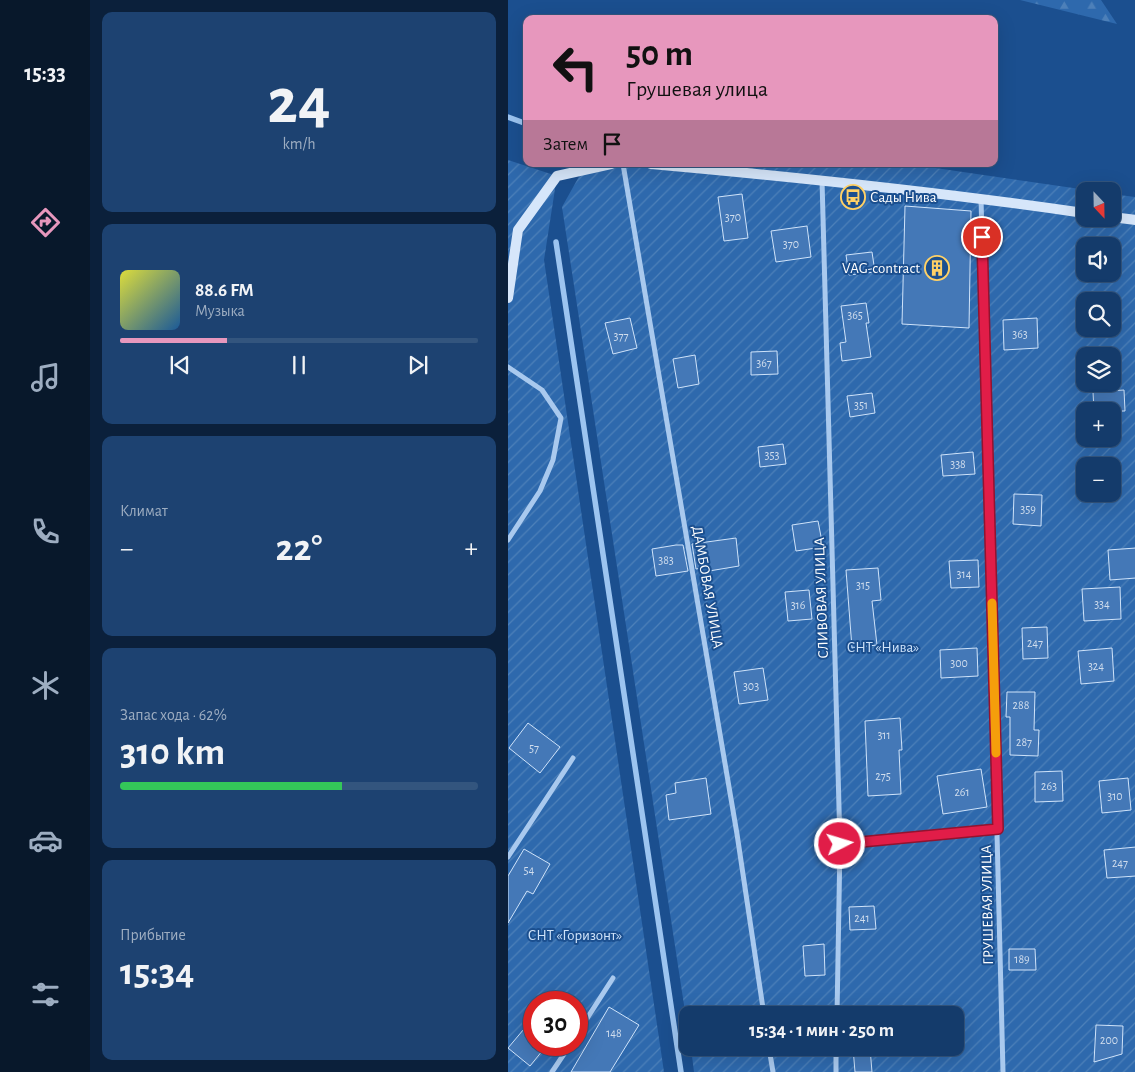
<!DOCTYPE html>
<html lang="ru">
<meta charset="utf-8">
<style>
body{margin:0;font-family:"Alegreya Sans",sans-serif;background:#1d4271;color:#f1f3f6;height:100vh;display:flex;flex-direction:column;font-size:19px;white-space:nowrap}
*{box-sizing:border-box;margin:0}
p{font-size:16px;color:#9dadc1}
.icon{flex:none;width:28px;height:28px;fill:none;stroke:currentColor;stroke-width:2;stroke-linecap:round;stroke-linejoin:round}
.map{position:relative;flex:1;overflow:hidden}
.details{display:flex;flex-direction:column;gap:12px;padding:12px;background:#0b203b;width:418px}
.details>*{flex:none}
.guide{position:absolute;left:15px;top:15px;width:475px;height:152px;border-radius:10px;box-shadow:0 5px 20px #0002,0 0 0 1px #33557e;background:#e797bd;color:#111;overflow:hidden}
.needle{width:32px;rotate:158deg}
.buttons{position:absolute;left:568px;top:182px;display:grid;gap:10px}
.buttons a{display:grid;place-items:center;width:45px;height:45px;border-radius:10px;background:#143b6b;box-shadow:0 5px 20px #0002,0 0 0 1px #33557e;font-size:25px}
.speed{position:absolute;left:15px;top:991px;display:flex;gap:10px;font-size:25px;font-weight:700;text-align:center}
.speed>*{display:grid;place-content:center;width:65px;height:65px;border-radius:50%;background:#143b6b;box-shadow:0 5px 20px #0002,0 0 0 1px #33557e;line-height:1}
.speed .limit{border:8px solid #d22;background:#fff;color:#111}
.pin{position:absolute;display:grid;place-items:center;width:42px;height:42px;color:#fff;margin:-21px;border:2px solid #fff;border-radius:50%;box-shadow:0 1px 5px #0007}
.me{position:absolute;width:55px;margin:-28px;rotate:85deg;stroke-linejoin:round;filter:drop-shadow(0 0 4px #0008)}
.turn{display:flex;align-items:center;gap:18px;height:105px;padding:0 20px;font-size:22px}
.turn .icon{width:65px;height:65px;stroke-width:2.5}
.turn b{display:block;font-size:35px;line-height:42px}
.then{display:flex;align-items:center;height:48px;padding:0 20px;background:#0003;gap:10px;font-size:19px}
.big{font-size:38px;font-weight:600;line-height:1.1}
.details .widget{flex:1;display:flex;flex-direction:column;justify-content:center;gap:8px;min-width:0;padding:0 18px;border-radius:10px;background:#1d4271}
.details .dial{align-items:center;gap:0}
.dial b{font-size:65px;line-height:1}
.song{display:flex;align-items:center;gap:15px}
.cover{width:60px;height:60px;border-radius:8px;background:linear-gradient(135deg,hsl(60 70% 55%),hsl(210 70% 35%))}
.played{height:5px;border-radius:2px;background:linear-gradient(90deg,#e797bd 30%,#33557e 30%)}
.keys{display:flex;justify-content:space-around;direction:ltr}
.heat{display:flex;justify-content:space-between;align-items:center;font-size:28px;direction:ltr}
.charge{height:8px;border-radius:4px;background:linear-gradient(90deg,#34c759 62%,#33557e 0)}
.trip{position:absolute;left:171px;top:1006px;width:285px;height:50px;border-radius:10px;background:#143b6b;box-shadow:0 5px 20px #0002,0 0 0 1px #33557e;font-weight:600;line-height:50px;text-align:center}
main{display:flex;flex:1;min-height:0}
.dock{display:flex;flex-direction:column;width:90px;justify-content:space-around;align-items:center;background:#08182b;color:#9dadc1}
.dock .icon{width:35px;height:35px}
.dock .on{color:#e797bd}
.dock b{font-size:22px;color:#f1f3f6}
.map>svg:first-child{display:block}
.forest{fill:url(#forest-firs)}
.garden{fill:url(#garden-furrows);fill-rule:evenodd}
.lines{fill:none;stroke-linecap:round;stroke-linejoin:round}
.stream{stroke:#9cc4f0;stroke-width:5.5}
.building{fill:#4478b7;stroke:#cfe3fa}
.street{stroke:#a9c9ee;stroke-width:5}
.secondary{stroke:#d6e6fa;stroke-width:10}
.route-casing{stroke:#92132f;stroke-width:12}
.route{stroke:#e11d48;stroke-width:9}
.slow{stroke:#f59e0b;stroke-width:9}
.labels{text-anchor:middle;stroke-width:4;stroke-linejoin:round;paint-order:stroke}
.number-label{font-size:12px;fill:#d0dded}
.poi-label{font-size:15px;fill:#fff;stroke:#1b4f8f;text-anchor:start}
.street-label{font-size:15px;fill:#fff;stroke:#1b4f8f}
.park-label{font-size:15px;fill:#cfe3fa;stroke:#1b4f8f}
</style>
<main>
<nav class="dock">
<b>15:33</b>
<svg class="icon on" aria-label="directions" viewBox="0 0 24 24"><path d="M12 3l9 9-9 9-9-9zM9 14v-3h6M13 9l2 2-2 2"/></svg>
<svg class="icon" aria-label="music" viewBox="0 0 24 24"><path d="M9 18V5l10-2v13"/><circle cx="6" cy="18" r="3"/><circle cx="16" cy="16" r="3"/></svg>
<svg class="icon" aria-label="phone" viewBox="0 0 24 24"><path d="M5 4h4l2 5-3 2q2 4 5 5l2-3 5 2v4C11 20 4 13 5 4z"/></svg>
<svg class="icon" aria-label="climate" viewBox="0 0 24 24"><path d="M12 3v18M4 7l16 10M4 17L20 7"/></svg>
<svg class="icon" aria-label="car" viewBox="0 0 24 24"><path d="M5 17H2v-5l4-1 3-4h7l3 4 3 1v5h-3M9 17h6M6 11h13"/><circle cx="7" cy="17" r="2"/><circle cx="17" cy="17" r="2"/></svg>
<svg class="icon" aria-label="filters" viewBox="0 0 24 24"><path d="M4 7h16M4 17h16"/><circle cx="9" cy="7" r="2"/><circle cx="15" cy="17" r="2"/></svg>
</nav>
<section class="details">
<div class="widget dial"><b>24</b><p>km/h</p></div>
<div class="widget">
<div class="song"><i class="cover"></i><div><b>88.6 FM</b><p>Музыка</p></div></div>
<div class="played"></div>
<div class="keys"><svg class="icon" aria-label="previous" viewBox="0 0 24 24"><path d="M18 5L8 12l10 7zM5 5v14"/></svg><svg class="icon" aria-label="pause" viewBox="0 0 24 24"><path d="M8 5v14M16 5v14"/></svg><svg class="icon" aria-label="next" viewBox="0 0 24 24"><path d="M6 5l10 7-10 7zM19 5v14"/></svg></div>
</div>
<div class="widget"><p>Климат</p>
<div class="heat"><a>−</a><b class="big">22°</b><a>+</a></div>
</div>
<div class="widget"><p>Запас хода · 62%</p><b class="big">310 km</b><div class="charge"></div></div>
<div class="widget"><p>Прибытие</p><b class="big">15:34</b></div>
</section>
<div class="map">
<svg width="628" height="1072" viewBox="0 0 628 1072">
<defs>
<pattern id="forest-firs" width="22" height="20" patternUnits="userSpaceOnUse" patternTransform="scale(1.25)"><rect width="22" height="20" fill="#2e69ad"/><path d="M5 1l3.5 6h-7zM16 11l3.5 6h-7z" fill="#4d80b9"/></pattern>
<pattern id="garden-furrows" width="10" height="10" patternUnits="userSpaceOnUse" patternTransform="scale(1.25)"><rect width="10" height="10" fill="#2e69ad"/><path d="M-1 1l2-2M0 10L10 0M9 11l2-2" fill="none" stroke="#4d80b9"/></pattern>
</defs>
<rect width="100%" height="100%" fill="#1b4f8f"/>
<polygon class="forest" points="512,0 593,0 609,24"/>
<g class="garden">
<path d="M 0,160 L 49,176 L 36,260 L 156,1072 L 0,1072 ZM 26,1002 L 69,1002 L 69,1045 L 26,1045 Z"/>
<path d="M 78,164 L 400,164 L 586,191 L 576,191 L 576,219 L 604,219 L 604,194 L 627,197 L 627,1072 L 186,1072 L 183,1048 L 448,1048 L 448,1015 L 180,1015 L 180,1031 L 54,207 ZM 576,246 L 604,246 L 604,274 L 576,274 ZM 576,301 L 604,301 L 604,329 L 576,329 ZM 576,356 L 604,356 L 604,384 L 576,384 ZM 576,411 L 604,411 L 604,439 L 576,439 ZM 576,466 L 604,466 L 604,494 L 576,494 Z"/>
</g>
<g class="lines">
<g class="stream">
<polyline points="0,117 19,124"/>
<polyline points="48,242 173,1072"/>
</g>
</g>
<g class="building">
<polygon points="234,194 240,238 216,241 210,197"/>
<polygon points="397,206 463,211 461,328 394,324"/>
<polygon points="299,226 303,257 268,262 263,231"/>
<polygon points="364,252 367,272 341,275 338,255"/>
<polygon points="358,303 361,323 358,323 363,357 334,361 332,343 338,342 333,306"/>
<polygon points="122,318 129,348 105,354 97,323"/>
<polygon points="529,318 530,348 496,350 495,320"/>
<polygon points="269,351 270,374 243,375 243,352"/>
<polygon points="187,355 191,384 170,388 165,359"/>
<polygon points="616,390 617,411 586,411 585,392"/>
<polygon points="364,393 367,413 342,417 339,396"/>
<polygon points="275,444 278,464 252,467 250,447"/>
<polygon points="465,452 467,474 435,476 433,455"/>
<polygon points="506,494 534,495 533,526 505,524"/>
<polygon points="310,521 315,547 288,551 284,525"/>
<polygon points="228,538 231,566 201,571 200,567 188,569 184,544"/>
<polygon points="168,545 175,545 180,571 148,576 144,549"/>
<polygon points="628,548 628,578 602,580 600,550"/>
<polygon points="470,560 471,587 443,588 441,561"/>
<polygon points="370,568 373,600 364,601 369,645 344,648 338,570"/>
<polygon points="612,587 613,619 576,621 574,589"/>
<polygon points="301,590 304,619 280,621 277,592"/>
<polygon points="539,627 540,658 515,659 514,628"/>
<polygon points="469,648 470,676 433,678 432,650"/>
<polygon points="604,648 606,681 573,684 570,651"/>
<polygon points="255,668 260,700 231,704 226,672"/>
<polygon points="499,692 527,692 526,730 531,730 530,756 502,755 502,717 498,717"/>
<polygon points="392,718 394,750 391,750 393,794 360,796 357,721"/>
<polygon points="20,723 52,747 32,773 1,748"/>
<polygon points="473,769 479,807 435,814 429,776"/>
<polygon points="554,771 555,801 527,802 527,772"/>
<polygon points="198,778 203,814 161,820 158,795 168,793 167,783"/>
<polygon points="620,778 623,810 594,813 591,781"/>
<polygon points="628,847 628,876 599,878 596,850"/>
<polygon points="16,849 42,864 25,894 19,891 0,923 0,876"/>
<polygon points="366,906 368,929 342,930 341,907"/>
<polygon points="316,944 317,975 297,976 295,946"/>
<polygon points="501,949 527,949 528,970 501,970"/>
<polygon points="101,1007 131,1025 102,1072 63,1072"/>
<polygon points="26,1017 26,1045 39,1045 22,1066 0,1048"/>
<polygon points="588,1025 615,1026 614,1054 586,1062"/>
<polygon points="345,1048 362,1048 364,1072 347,1072"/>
</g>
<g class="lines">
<g class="street">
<polyline points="115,164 229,834 256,1015"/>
<polyline points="314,180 332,844 329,1015"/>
<polyline points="473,198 495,1072"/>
<polyline points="0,367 34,390 53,418 45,460 32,491 0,540"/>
<polyline points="332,844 490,829"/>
<polyline points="0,857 65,758"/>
<polyline points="69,1034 105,978"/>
<polyline points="261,1048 265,1072"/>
<polyline points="44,1072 62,1045"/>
<polyline points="328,1072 328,1048"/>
</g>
<g class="secondary">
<path d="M 143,164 C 288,177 432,192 576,213"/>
<polyline points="604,217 628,220"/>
<polyline points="0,298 10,230 49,176 103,164"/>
</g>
</g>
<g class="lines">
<defs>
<polyline id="route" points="332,844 490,829 474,237"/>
</defs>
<use href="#route" class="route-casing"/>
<use href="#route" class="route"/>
<polyline class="slow" points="484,603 488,753"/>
</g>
<defs>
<symbol id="bus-ring" viewBox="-11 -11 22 22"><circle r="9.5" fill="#1b4f8f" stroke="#ffd166" stroke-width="1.5"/><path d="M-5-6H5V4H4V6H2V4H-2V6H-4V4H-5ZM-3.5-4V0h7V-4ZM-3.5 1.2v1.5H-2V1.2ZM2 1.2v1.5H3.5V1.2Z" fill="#ffd166"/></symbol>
<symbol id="building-ring" viewBox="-11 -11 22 22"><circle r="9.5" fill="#1b4f8f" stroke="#ffd166" stroke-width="1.5"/><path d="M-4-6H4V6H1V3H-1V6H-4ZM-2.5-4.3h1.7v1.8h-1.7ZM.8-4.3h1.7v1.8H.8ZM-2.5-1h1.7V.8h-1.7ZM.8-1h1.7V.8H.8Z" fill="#ffd166"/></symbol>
</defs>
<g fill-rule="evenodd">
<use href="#bus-ring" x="331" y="183" width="28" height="28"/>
<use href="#building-ring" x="415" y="254" width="28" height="28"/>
</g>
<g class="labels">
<g class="number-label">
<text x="225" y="221">370</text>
<text x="283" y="248">370</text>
<text x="347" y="319">365</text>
<text x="512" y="338">363</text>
<text x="113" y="340">377</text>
<text x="256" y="367">367</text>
<text x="353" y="409">351</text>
<text x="264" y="459">353</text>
<text x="450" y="468">338</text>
<text x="520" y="513">359</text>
<text x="158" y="564">383</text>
<text x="456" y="578">314</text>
<text x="355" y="589">315</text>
<text x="594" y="608">334</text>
<text x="290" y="609">316</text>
<text x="527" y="647">247</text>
<text x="451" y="667">300</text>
<text x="588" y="670">324</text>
<text x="243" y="690">303</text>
<text x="513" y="709">288</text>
<text x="376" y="739">311</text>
<text x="516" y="746">287</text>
<text x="26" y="752">57</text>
<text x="375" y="780">275</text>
<text x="541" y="790">263</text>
<text x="454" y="796">261</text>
<text x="607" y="800">310</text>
<text x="612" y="867">247</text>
<text x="21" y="874">54</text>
<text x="354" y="922">241</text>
<text x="514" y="963">189</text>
<text x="106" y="1037">148</text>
<text x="601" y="1044">200</text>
</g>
<g class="poi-label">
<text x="362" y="202">Сады Нива</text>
<text x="412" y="273" text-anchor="end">VAG-contract</text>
</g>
<g class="street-label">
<text transform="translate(200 587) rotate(80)" y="5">ДАМБОВАЯ УЛИЦА</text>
<text transform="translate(313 598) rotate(-92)" y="5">СЛИВОВАЯ УЛИЦА</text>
<text transform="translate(479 905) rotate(-91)" y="5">ГРУШЕВАЯ УЛИЦА</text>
</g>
<g class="park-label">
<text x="375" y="652">СНТ «Нива»</text>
<text x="67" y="940">СНТ «Горизонт»</text>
</g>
</g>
</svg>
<div class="buttons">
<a><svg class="needle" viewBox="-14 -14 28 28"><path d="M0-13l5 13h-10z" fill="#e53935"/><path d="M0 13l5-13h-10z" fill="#9dadc1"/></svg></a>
<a><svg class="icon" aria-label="sound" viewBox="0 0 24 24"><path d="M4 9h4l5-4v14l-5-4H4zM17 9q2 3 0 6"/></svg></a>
<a><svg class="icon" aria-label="search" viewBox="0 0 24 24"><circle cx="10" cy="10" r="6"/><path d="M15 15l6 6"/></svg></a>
<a><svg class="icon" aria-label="layers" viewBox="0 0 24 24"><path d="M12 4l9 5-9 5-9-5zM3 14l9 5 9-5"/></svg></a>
<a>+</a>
<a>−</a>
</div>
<div class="speed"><div class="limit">30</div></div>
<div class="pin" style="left:474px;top:237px;background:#d93025"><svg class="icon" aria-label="arrive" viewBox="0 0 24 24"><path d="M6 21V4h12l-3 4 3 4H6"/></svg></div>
<svg class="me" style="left:332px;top:844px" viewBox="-20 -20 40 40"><circle r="17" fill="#e11d48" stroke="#fff" stroke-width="3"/><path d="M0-11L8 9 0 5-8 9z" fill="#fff"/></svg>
<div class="trip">15:34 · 1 мин · 250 m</div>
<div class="guide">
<div class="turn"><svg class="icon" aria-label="left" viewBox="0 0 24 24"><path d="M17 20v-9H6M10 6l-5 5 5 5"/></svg><div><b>50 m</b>Грушевая улица</div></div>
<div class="then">Затем<svg class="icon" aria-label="arrive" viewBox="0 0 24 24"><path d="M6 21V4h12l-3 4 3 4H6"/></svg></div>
</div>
</div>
</main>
